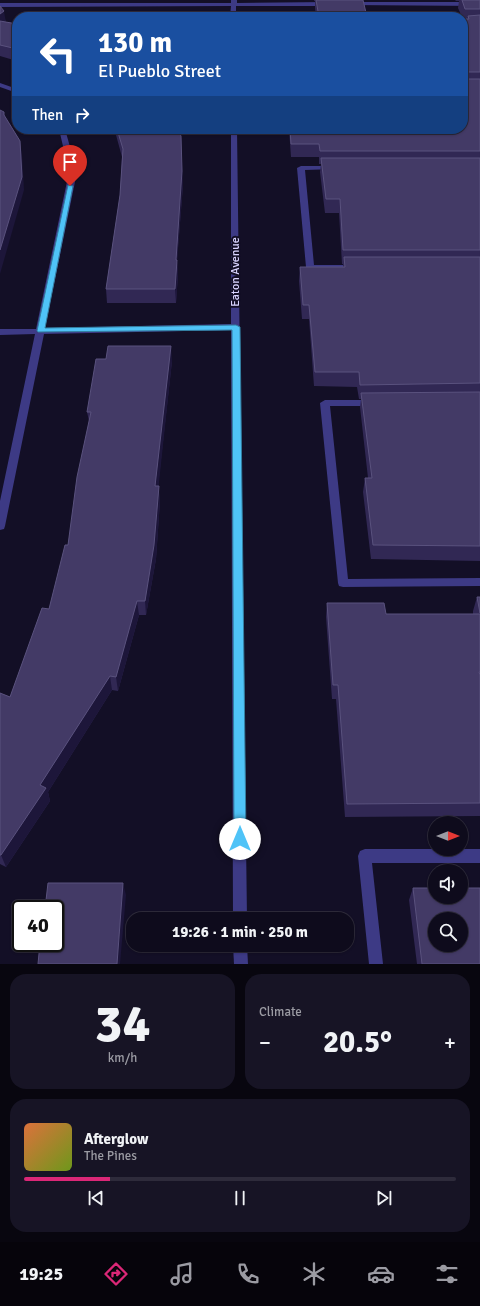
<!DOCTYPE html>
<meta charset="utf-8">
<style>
body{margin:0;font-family:Signika,sans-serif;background:#171425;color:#f1f3f6;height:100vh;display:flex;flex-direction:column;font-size:15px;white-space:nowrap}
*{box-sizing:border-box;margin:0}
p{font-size:13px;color:#9b9ba3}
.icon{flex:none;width:22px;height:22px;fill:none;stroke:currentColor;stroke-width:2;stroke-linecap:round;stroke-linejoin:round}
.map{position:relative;height:964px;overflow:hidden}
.sheet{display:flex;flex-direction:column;gap:10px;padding:10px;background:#08060f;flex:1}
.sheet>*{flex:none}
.top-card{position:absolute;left:12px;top:12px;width:456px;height:122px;border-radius:16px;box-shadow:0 1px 3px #0004,0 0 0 1px #2e2b3b;background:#1a4fa0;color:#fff;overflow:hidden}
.needle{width:26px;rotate:90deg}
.tools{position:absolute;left:428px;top:816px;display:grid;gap:8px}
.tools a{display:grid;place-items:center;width:40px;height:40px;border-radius:50%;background:#0e0b1c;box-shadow:0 1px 3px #0004,0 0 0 1px #2e2b3b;font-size:20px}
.speed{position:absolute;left:12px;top:900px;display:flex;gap:8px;font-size:20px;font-weight:700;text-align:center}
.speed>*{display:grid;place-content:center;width:52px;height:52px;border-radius:50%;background:#0e0b1c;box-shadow:0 1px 3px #0004,0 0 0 1px #2e2b3b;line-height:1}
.speed .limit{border:2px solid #111;border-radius:6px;background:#fff;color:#111}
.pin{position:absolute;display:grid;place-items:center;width:34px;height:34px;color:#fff;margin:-41px -17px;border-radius:50% 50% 50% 0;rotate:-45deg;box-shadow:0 0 4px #0007}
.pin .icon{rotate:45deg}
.me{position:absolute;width:44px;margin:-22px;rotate:0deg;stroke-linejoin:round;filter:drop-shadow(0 0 3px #0008)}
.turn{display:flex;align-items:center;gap:14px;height:84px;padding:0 20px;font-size:18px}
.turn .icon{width:52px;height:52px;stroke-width:2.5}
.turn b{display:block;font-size:28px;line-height:34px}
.then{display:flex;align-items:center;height:38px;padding:0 20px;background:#0003;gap:8px;font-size:15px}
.big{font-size:30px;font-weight:800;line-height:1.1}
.sheet .tile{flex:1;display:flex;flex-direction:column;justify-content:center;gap:6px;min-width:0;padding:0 14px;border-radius:16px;background:#171425}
.sheet .dial{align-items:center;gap:0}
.dial b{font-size:52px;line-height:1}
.song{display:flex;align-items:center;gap:12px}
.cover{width:48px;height:48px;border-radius:6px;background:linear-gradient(135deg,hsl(20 70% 55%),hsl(80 70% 35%))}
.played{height:4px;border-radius:2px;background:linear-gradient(90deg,#db2777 20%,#2e2b3b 20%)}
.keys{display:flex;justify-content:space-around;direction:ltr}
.heat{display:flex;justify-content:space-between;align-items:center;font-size:22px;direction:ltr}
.sheet .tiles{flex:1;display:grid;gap:10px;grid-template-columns:1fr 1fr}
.tile:last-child{grid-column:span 2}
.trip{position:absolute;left:126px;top:912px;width:228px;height:40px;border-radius:16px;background:#0e0b1c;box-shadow:0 1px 3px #0004,0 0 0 1px #2e2b3b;font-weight:800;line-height:40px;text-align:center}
.tab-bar{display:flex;height:64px;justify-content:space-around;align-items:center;background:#06040b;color:#9b9ba3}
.tab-bar .icon{width:28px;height:28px}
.tab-bar .on{color:#db2777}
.tab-bar b{font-size:18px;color:#f1f3f6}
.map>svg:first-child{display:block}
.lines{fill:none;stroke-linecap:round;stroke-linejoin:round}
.minor{fill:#3d3a85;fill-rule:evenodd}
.wall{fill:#312854}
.shaded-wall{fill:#1d163a}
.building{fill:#433a66;stroke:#5a527e;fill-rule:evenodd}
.route{fill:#4fc3f7;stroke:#337fa1}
.labels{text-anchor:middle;stroke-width:4;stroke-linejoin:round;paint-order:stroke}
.street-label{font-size:12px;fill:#d9d4ff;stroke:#130f26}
</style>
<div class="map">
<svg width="480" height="964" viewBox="0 0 480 964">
<rect width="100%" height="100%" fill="#130f26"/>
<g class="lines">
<g class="minor">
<polygon points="231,0 237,0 237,3 328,2 331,4 328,6 236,6 236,17 230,17 231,6 0,7 0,3 231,3"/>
<polygon points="350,2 480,2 480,6 348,5 347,4"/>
<polygon points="0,83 17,89 17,93 0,87"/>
<polygon points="59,129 65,129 77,172 45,328 231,324 231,129 237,129 247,919 233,919 231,330 44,334 5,526 4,529 0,530 0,501 35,334 0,335 0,329 36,329 69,172"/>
<polygon points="334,166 336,167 336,169 305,170 314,265 356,265 360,267 356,269 310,269 306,267 297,168 301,166"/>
<polygon points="325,400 374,400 379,403 374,406 330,406 348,579 480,578 480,586 343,587 339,586 338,583 320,403"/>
<polygon points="365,849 480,849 480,863 372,863 383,964 369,964 358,856 360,851"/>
<polygon points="233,945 247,945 248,964 234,964"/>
</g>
</g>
<g class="wall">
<polygon points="314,0 363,0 367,17 316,17 315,8 315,1 314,1"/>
<polygon points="455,0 480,0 480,561 371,559 363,492 365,478 368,478 360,407 361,399 359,399 357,387 314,386 309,319 302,319 299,281 300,267 343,267 343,264 342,264 339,213 325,213 320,172 321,164 319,164 319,157 291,157 289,129 463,129 463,17 462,17 458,8 459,1 456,1"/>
<polygon points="0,6 6,22 17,24 17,61 0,56"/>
<polygon points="112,129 177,129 183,185 177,261 178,274 176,303 107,303 106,289 120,195 122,157 116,135"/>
<polygon points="172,361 158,486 160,501 156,559 146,615 139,615 118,691 112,690 48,792 50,801 6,867 0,864 0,693 10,697 49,609 68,545 89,421 87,412"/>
<polygon points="477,597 480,597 480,816 345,817 336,699 332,699 326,617 327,603 386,614 473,614 473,611"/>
<polygon points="413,888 480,964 417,964 409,900"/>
</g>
<g class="shaded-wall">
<polygon points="4,11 6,23 0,28 0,14"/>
<polygon points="181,136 183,185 177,261 178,274 176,303 175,289 176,260"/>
<polygon points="20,141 22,155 24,190 0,274 0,250"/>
<polygon points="171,346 172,361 157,501 155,486"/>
<polygon points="159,486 160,501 156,559 146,615 145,601"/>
<polygon points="137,601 139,615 118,691 116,677"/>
<polygon points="110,676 112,690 48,792 50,801 6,867 1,855 40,785"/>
<polygon points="123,883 126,895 120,964 117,964"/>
</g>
<g class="building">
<polygon points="316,0 363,0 367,17 319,17"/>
<polygon points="462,0 480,0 480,9 465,9"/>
<polygon points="0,6 4,11 0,14"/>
<polygon points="480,15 480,72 465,72 464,74 464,79 480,79 480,151 320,151 319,144 291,144 290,129 463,129 463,19 469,19 468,16"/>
<polygon points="0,21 17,24 17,49 0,45"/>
<polygon points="0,110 4,112 4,115 20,141 22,177 0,250"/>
<polygon points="117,129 177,129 181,136 182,171 176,260 177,260 175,289 106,289 120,195 123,149"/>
<polygon points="321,158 480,158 480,250 343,250 340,199 326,199"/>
<polygon points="344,257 480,257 480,383 360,385 359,372 315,372 309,305 303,305 300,267 345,267"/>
<polygon points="108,346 171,346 155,486 159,486 154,545 145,601 137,601 116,677 110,676 40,785 46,788 1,855 0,855 0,693 10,697 42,608 49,609 65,545 68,545 77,477 91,412 87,412 96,359 106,359"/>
<polygon points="480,392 480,546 373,545 365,478 372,478 361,393"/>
<polygon points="477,597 480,597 480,613"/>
<polygon points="327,603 384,603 386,614 480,614 480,672 479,672 480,675 480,803 347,804 338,685 333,685"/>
<polygon points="48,883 123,883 117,964 38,964 40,943 55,943 55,909 45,909"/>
<path d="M 413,888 L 435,888 L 435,897 L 461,897 L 461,888 L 480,888 L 480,964 L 422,964 ZM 435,919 L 461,919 L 461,945 L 435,945 Z"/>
</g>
<polygon class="route" points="68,185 73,186 45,328 236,325 240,327 246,839 244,843 240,845 235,843 234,839 232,330 38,332 37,331"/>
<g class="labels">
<g class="street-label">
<text transform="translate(235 272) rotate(-90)" y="4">Eaton Avenue</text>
</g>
</g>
</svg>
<div class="tools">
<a><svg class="needle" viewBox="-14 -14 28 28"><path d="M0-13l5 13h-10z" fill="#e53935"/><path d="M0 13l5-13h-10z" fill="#9b9ba3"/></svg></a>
<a><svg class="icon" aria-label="sound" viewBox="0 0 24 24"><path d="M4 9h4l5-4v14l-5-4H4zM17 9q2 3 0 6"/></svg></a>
<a><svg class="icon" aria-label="search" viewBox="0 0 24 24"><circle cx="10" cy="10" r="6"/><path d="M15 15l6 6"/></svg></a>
</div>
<div class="speed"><div class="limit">40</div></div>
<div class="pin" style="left:70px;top:186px;background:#d93025"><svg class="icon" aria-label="arrive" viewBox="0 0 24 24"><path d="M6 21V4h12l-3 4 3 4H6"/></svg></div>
<svg class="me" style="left:240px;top:839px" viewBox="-20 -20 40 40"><circle r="19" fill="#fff"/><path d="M0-13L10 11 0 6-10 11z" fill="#4fc3f7"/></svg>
<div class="trip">19:26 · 1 min · 250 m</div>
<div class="top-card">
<div class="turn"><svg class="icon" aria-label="left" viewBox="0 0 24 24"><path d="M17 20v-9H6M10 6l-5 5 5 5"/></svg><div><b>130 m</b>El Pueblo Street</div></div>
<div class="then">Then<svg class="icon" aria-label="right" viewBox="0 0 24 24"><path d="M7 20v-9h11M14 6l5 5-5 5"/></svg></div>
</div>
</div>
<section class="sheet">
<div class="tiles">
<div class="tile dial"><b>34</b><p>km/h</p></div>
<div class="tile"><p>Climate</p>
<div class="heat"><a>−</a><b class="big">20.5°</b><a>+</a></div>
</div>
<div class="tile">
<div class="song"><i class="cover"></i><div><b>Afterglow</b><p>The Pines</p></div></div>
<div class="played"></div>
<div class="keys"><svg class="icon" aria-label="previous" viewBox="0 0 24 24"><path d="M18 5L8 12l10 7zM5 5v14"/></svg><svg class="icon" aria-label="pause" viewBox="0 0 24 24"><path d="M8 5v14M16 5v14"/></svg><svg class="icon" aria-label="next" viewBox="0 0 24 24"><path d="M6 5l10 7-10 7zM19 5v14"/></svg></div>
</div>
</div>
</section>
<nav class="tab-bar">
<b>19:25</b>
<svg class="icon on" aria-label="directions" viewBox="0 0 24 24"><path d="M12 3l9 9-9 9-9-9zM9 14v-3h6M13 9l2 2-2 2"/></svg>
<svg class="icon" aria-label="music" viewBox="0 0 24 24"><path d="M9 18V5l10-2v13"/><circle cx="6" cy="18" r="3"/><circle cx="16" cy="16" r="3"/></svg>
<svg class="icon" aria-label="phone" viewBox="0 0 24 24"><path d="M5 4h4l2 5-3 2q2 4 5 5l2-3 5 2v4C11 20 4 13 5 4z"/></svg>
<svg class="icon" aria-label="climate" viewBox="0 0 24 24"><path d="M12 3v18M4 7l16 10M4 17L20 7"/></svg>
<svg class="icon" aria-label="car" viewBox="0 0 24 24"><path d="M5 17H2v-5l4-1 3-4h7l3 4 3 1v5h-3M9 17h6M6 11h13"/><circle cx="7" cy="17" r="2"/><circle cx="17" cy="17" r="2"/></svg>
<svg class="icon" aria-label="filters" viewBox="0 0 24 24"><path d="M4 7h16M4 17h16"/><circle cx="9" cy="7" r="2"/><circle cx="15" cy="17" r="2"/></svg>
</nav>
